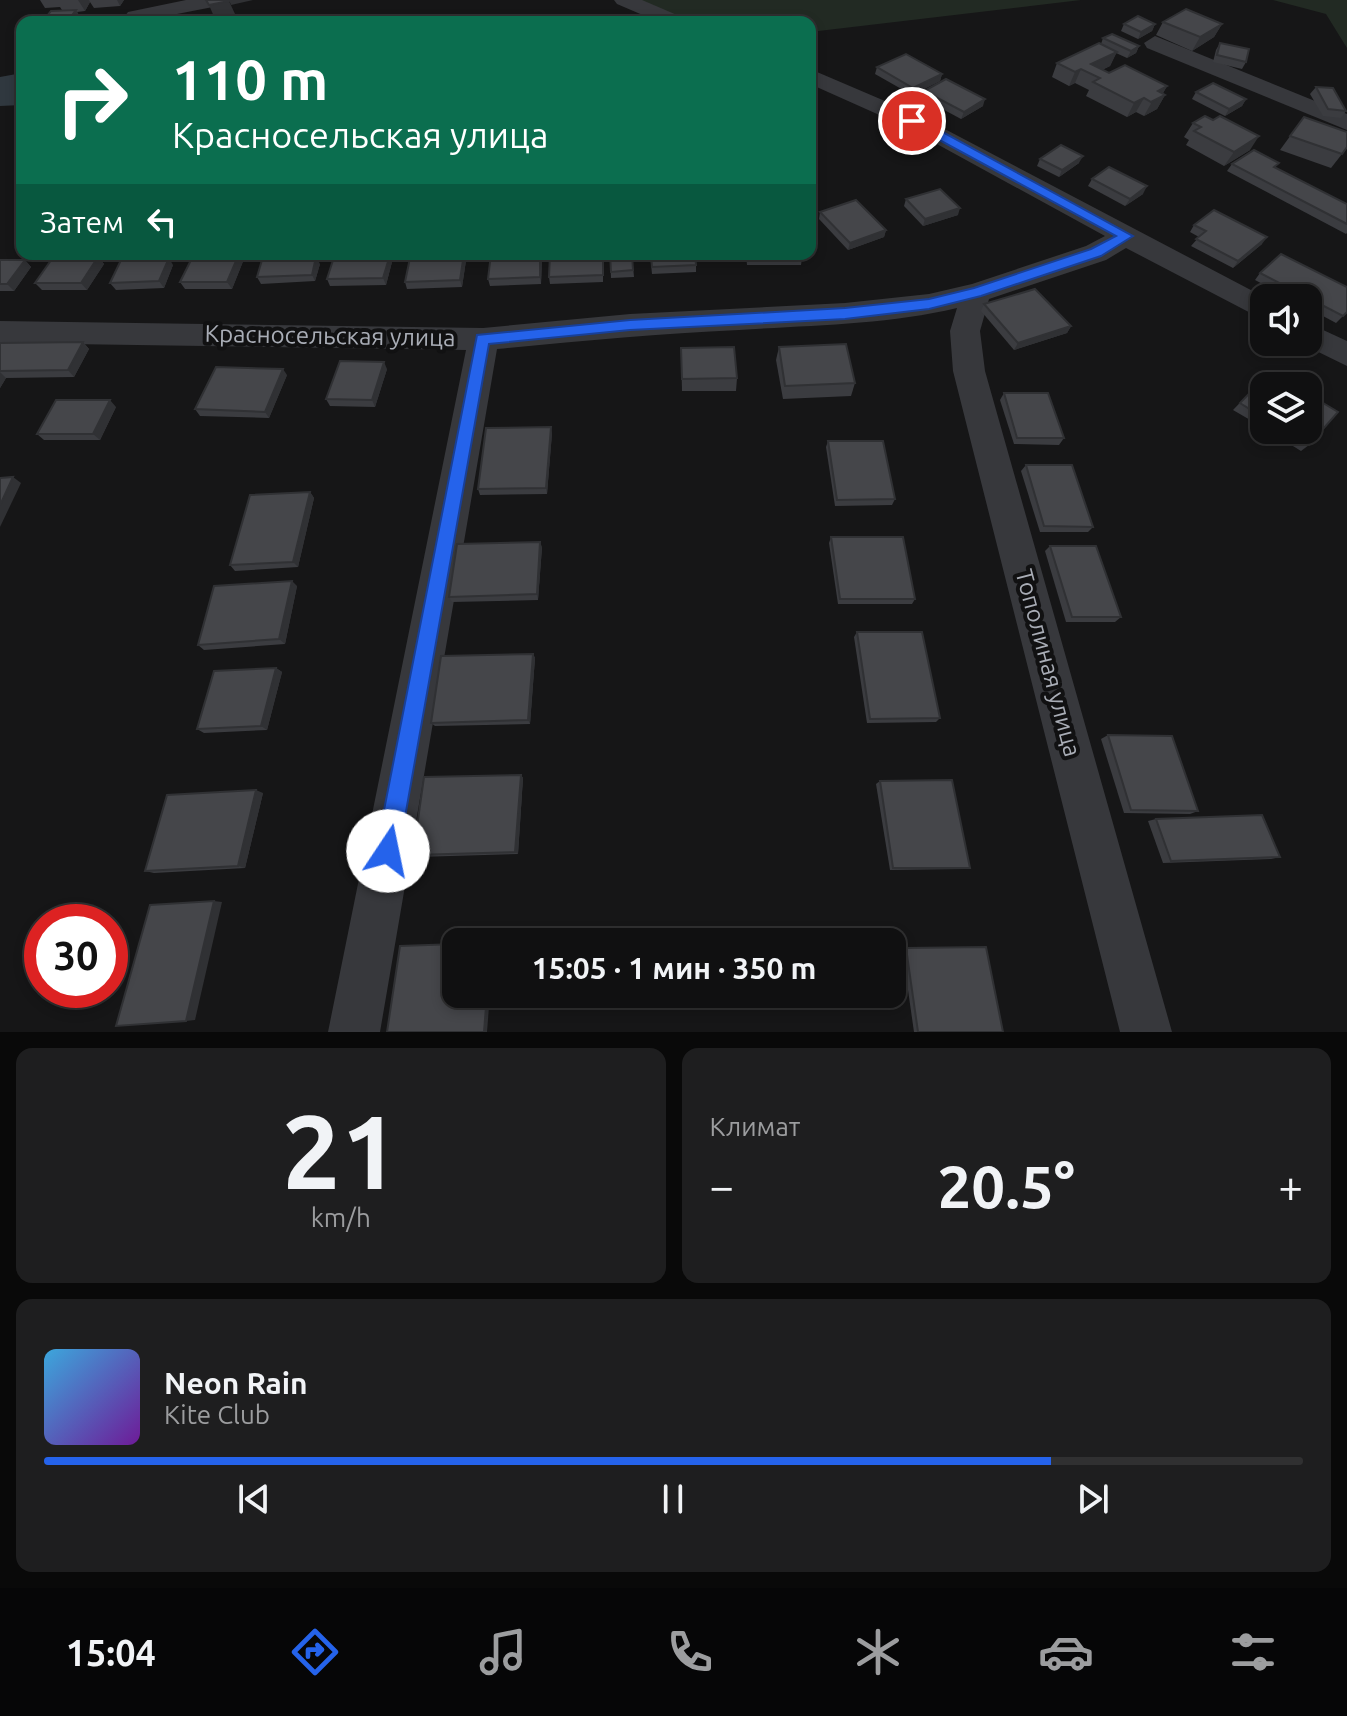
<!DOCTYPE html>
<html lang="ru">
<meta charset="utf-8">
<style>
body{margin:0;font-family:Ubuntu,sans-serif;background:#1e1e1f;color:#f1f3f6;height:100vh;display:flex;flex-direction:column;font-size:30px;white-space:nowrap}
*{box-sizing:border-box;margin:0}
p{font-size:26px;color:#9c9d9f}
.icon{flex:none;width:44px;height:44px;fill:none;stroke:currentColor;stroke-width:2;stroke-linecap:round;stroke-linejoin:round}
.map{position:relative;height:1032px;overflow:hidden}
.sheet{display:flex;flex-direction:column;gap:16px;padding:16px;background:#090909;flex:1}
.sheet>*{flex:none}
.top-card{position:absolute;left:16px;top:16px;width:800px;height:244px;border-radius:16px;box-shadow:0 4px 12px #0003,0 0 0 2px #303031;background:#0b6e4f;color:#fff;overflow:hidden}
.buttons{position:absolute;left:1250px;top:284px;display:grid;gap:16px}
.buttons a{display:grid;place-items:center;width:72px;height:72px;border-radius:16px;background:#101011;box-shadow:0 4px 12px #0003,0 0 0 2px #303031;font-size:40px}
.speed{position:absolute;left:24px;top:904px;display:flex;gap:16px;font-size:40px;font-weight:700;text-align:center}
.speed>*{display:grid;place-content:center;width:104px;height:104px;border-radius:50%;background:#101011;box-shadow:0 4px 12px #0003,0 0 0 2px #303031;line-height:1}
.speed .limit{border:12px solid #d22;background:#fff;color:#111}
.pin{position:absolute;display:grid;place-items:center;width:68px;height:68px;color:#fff;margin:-34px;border:4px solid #fff;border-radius:50%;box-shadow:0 2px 8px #0007}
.me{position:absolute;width:88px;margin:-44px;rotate:11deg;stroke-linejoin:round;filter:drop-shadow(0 0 6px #0008)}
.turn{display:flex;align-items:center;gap:28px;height:168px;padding:0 24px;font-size:36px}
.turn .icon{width:104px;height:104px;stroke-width:2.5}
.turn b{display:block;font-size:56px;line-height:68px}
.then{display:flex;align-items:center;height:76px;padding:0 24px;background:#0003;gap:16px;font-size:30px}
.big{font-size:60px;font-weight:700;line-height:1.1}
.sheet .widget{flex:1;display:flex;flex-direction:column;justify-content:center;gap:12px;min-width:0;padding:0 28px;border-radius:16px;background:#1e1e1f}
.sheet .dial{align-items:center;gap:0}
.dial b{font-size:104px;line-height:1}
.song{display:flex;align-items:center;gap:24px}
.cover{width:96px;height:96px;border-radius:12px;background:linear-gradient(135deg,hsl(200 70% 55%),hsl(280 70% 35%))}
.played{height:8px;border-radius:4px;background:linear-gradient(90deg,#2563eb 80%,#303031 80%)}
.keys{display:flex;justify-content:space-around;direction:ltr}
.heat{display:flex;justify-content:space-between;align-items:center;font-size:44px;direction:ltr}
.sheet .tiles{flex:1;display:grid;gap:16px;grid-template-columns:1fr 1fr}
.widget:last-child{grid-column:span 2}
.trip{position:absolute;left:442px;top:928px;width:464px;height:80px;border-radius:16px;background:#101011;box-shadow:0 4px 12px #0003,0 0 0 2px #303031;font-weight:700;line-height:80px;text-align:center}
.tab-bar{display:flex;height:128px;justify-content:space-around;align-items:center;background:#060607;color:#9c9d9f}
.tab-bar .icon{width:56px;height:56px}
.tab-bar .on{color:#2563eb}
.tab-bar b{font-size:36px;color:#f1f3f6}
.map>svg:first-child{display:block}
.green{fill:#222a23}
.water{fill:#30383f}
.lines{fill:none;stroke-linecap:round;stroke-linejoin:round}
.street{fill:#37383c;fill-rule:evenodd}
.wall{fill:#3b3c40}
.shaded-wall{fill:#303134}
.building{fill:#45464a;stroke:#303134;stroke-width:2}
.route{fill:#2563eb;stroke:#184099;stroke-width:2}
.labels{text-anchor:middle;stroke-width:8;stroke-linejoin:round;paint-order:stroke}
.street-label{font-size:24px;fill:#a9adb6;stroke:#111112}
</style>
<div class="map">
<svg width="1347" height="1032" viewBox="0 0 1347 1032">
<rect width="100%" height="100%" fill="#161617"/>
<g class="green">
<polygon points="628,0 1081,0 810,32 810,22 681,22"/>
<polygon points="1273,0 1347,0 1347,48 1326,14"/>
</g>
<polygon class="water" points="22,73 22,105 0,106 0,77"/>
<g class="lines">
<g class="street">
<polygon points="186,0 228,0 218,6 136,22 128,20 125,16 128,12"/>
<polygon points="614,0 642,0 684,18 688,22 659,22 617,4"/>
<polygon points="1155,36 1347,114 1347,130 1147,48 1144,43"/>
<path d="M 810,69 L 920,116 L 1266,298 L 1264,320 L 1126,248 L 1106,260 L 989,299 L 980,331 L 985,371 L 1172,1032 L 1120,1032 L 953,371 L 950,331 L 957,308 C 886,325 812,325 739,330 C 658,334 578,341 497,349 L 380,1032 L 328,1032 L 466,350 L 0,343 L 0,321 L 483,328 L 630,314 L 845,303 L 929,294 L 972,284 L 1086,246 L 1105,236 L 904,126 L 810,84 Z"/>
<polygon points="1308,323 1347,341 1347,366 1298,342 1308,342"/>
</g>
</g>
<g class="wall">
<polygon points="40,0 124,0 120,6 94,8 90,2 85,11 77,12 83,22 46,22 44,20 62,10 60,7 45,8"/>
<polygon points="1163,22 1222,24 1214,37 1192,51 1156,35"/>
<polygon points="1124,24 1155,24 1152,31 1138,39 1121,31"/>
<polygon points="1103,38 1139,46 1136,53 1127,58 1116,53 1110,66 1102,70 1109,73 1167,86 1163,93 1165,95 1157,109 1144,116 1136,112 1127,117 1086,96 1089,90 1075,83 1069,86 1052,77 1057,63 1101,44"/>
<polygon points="1220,43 1246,62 1242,69 1213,62 1216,50"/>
<polygon points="877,67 942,74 940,81 912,95 875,74"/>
<polygon points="1316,87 1346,111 1341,118 1323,116 1310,94"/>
<polygon points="924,91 983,106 961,119 922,98"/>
<polygon points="1196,92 1246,99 1242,106 1225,116 1192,99"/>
<polygon points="1304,117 1342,154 1331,168 1280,150"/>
<polygon points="1213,120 1250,150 1224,166 1186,145 1189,140 1184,137 1193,123"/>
<polygon points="1040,159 1079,163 1059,177 1037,166"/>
<polygon points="1232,164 1347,204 1347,233 1346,234 1227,171"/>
<polygon points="1092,179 1143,194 1125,206 1088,186"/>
<polygon points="906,199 958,215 923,226 904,206"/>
<polygon points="820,212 886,230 884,237 848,250 819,219"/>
<polygon points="1194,225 1262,244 1233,268 1191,246 1199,237 1190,232"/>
<polygon points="467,254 462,287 407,289 405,282"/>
<polygon points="603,254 603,282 550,284 549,277"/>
<polygon points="610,254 632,254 634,277 611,278"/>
<polygon points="650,254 696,265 696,272 652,274"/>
<polygon points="746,254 801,254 802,258 801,265 747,265"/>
<polygon points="98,257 104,264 87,290 42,290 35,283"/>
<polygon points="542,258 541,284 490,286 488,279"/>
<polygon points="244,259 232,289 185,289 180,282"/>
<polygon points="0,260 25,260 31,267 14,291 0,291"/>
<polygon points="392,262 386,285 330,286 327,279"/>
<polygon points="320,264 315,281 261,284 257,277"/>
<polygon points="173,265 164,288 116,290 110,283"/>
<polygon points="1260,273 1347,312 1336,323 1308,308 1308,298 1289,298 1255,280"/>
<polygon points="984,304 1071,326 1067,333 1014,350 981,311"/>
<polygon points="83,342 89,349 74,377 6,378 0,388 0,343"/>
<polygon points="779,347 855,383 851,396 783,399 776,360"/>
<polygon points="681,348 737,378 736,391 682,391"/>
<polygon points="387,369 375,407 330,406 326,399"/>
<polygon points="1270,372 1264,386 1264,428 1233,410"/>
<polygon points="287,375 269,418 200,416 195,409"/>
<polygon points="1004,393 1064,438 1059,445 1014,444 1000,400"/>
<polygon points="116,407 100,440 44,440 37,434"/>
<polygon points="1267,430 1308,430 1309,445 1301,451"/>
<polygon points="552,433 547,494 480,495 478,489"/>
<polygon points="828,441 895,499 892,505 835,506 826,447"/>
<polygon points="1026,465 1093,527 1088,532 1040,532 1021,471"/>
<polygon points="310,492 314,498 298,567 235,571 230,565"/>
<polygon points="831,537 915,599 912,604 838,604 829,543"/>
<polygon points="1050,546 1121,617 1115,622 1066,622 1045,551"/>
<polygon points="542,547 538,600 452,602 449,597"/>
<polygon points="297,586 285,644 204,650 198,645"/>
<polygon points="857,632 940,718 936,722 867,723 854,637"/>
<polygon points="533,654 535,658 530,724 435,726 431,723"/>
<polygon points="276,668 282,672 267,730 204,733 197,729"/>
<polygon points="1108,735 1198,811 1190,814 1124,813 1101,739"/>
<polygon points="521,775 523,778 518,854 417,857 413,855"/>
<polygon points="880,781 970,868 965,869 890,870 876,784"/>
<polygon points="263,793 245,868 154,873 145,871"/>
<polygon points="1156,819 1280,857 1271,859 1163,863 1148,821"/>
<polygon points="902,948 906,948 1003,1032 914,1032"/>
</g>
<g class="shaded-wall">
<polygon points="78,0 89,0 90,2 85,11"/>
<polygon points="117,0 124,0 120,6"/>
<polygon points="229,0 253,0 231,5"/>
<polygon points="229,1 235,14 215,19 209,5"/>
<polygon points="76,10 83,22 71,22 69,19"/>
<polygon points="1155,24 1152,31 1138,39 1141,32"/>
<polygon points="1222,24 1214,37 1192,51 1200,37"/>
<polygon points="1139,46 1136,53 1127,58 1131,51"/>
<polygon points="1117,52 1110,66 1092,74 1091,64"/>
<polygon points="1081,69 1075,83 1069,86 1075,72"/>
<polygon points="942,74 940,81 912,95 913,88"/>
<polygon points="1167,86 1161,97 1165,95 1157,109 1144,116 1158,91"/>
<polygon points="1144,98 1136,112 1127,117 1134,103"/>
<polygon points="985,99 983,106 961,119 964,112"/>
<polygon points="1246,99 1242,106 1225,116 1229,109"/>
<polygon points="1259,136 1250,150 1224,166 1234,152"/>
<polygon points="1083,156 1079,163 1059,177 1062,170"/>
<polygon points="1147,186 1143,194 1125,206 1130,199"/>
<polygon points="960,208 958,215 923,226 925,219"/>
<polygon points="886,230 884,237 848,250 850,243"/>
<polygon points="1267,237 1262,244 1233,268 1238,261"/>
<polygon points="239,254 241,254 244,259 232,289 227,282"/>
<polygon points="464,254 467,254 462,287 460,280"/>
<polygon points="540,254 542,258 541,284 540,277"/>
<polygon points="390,255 392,262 386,285 383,278"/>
<polygon points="98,257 104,264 87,290 81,283"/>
<polygon points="316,257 320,264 315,281 312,275"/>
<polygon points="169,258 173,265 164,288 159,281"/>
<polygon points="25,260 31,267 14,291 7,284"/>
<polygon points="1071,326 1067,333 1014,350 1018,343"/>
<polygon points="83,342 89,349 74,377 68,370"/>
<polygon points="384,362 387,369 375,407 372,400"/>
<polygon points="283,369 287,375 269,418 265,412"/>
<polygon points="0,372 6,378 0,388"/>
<polygon points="110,400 116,407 100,440 93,434"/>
<polygon points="551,427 552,433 547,494 546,488"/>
<polygon points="13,477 21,483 0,527 0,505"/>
<polygon points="310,492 314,498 298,567 293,562"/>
<polygon points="540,542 542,547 538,600 537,594"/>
<polygon points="292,581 297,586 285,644 279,639"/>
<polygon points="533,654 535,658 530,724 528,720"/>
<polygon points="276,668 282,672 267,730 261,726"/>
<polygon points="521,775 523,778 518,854 515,852"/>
<polygon points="256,790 263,793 245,868 238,866"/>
<polygon points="214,901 222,902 195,1020 186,1021"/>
<polygon points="487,994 490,994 487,1032 484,1032"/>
</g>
<g class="building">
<polygon points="206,0 229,0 229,1 209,5"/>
<polygon points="1186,9 1222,24 1200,37 1163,22"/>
<polygon points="76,10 69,19 44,20 51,11"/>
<polygon points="1138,16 1155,24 1141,32 1124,24"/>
<polygon points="1112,34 1139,46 1131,51 1103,38"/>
<polygon points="1099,43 1117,52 1091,64 1109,73 1125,65 1167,86 1158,91 1165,95 1151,102 1144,98 1134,103 1093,82 1100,78 1081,69 1075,72 1057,63"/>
<polygon points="1220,43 1249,49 1246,62 1217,55"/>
<polygon points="906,54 942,74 913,88 877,67"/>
<polygon points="946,79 985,99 964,112 924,91"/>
<polygon points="1213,83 1246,99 1229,109 1196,92"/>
<polygon points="1316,87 1333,88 1346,111 1328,109"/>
<polygon points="1205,116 1213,120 1220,116 1259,136 1234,152 1194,131 1201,127 1193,123"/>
<polygon points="1304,117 1347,132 1347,147 1342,154 1290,136"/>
<polygon points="1061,145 1083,156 1062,170 1040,159"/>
<polygon points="1254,150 1279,163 1274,167 1347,204 1347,224 1232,164"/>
<polygon points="1109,167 1147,186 1130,199 1092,179"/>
<polygon points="940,189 960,208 925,219 906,199"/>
<polygon points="856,200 886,230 850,243 820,212"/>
<polygon points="1214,210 1267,237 1238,261 1196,239 1206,231 1194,225"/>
<polygon points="194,254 239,254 227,282 180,282"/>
<polygon points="435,254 464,254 460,280 405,282 410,258 435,257"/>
<polygon points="491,254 540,254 540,277 488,279"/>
<polygon points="550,254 603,254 603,275 549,277"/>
<polygon points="610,254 632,254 633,270 611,272"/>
<polygon points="651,254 695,254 696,265 652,267"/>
<polygon points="747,254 801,254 802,258 748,258"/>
<polygon points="1281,254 1347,287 1347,312 1343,316 1260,273"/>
<polygon points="390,255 383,278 327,279 334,257"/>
<polygon points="54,256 98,257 81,283 35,283"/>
<polygon points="316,257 312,275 257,277 262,260"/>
<polygon points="169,258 159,281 110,283 121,260"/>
<polygon points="0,260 25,260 7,284 0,284"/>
<polygon points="1035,289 1071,326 1018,343 984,304"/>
<polygon points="83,342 68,370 0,371 0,343"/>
<polygon points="846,344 855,383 785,386 779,347"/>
<polygon points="734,347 737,378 682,379 681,348"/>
<polygon points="340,361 384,362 372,400 326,399"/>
<polygon points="216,367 283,369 265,412 195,409"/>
<polygon points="1270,372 1293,386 1264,386 1264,418 1240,403"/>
<polygon points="1004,393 1048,393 1064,438 1017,438"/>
<polygon points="1308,394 1338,412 1309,445 1284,430 1308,430"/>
<polygon points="56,400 110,400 93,434 37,434"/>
<polygon points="551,427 546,488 478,489 486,428"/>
<polygon points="828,441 883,441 895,499 837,500"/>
<polygon points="1026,465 1072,465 1093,527 1044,526"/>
<polygon points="13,477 0,505 0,478"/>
<polygon points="310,492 293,562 230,565 250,495"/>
<polygon points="831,537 903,537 915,599 840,599"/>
<polygon points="540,542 537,594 449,597 457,544"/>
<polygon points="1050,546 1096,546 1121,617 1072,617"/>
<polygon points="292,581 279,639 198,645 214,586"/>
<polygon points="857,632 922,632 940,718 870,719"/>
<polygon points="533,654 528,720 431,723 441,656"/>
<polygon points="276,668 261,726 197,729 214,671"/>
<polygon points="1108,735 1172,736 1198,811 1131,810"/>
<polygon points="521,775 515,852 413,855 424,777"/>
<polygon points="952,780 970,868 893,868 880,781"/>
<polygon points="256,790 238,866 145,871 167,795"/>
<polygon points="1262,815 1280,857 1171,861 1156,819"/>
<polygon points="214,901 186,1021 116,1026 150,905"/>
<polygon points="456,944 456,994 487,994 484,1032 387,1032 400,946"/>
<polygon points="986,947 1003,1032 918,1032 906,948"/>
</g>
<polygon class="route" points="908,118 917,118 1133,236 1101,256 981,296 929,309 845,319 630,330 489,344 399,851 396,859 388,863 379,859 376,851 477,335 630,320 845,308 929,299 974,288 1091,249 1116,236 908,123"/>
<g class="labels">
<g class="street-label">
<text transform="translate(330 336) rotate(1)" y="8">Красносельская улица</text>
<text transform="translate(1048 663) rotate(75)" y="8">Тополиная улица</text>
</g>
</g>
</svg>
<div class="buttons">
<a><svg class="icon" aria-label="sound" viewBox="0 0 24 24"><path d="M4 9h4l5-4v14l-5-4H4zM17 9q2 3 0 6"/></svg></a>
<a><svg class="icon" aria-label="layers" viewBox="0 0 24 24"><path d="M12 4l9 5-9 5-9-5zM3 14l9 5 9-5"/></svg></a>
</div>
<div class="speed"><div class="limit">30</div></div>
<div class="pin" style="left:912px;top:121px;background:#d93025"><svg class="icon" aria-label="arrive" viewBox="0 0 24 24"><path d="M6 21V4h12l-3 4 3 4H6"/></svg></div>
<svg class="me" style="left:388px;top:851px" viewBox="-20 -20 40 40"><circle r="19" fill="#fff"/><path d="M0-13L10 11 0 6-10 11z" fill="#2563eb"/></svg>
<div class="trip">15:05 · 1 мин · 350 m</div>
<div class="top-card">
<div class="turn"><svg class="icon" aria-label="right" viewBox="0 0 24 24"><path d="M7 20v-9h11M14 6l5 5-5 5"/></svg><div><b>110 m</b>Красносельская улица</div></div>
<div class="then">Затем<svg class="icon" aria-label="left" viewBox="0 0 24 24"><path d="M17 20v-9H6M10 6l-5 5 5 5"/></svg></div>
</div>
</div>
<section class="sheet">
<div class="tiles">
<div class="widget dial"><b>21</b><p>km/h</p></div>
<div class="widget"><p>Климат</p>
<div class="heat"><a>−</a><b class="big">20.5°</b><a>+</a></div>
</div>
<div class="widget">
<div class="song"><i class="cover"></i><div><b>Neon Rain</b><p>Kite Club</p></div></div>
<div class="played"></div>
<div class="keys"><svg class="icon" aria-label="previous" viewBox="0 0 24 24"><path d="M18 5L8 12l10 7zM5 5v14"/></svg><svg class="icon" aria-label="pause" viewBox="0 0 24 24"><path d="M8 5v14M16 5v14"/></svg><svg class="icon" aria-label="next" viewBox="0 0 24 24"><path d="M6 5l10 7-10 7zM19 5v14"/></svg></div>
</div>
</div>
</section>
<nav class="tab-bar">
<b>15:04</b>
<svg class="icon on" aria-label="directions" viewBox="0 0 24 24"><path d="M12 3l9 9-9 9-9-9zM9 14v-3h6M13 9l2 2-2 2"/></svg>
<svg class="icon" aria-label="music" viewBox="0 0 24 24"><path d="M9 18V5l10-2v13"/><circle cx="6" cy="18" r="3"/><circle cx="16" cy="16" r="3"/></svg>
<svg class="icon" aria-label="phone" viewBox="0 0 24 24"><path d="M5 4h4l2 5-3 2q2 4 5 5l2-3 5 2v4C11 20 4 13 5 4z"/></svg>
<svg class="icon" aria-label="climate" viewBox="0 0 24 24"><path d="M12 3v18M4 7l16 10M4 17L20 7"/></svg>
<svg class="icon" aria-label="car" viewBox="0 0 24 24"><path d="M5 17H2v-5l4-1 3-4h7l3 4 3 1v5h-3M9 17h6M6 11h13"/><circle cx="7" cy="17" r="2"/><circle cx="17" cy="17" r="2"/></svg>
<svg class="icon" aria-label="filters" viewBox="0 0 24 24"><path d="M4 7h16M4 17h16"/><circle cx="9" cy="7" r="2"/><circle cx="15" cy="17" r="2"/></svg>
</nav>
